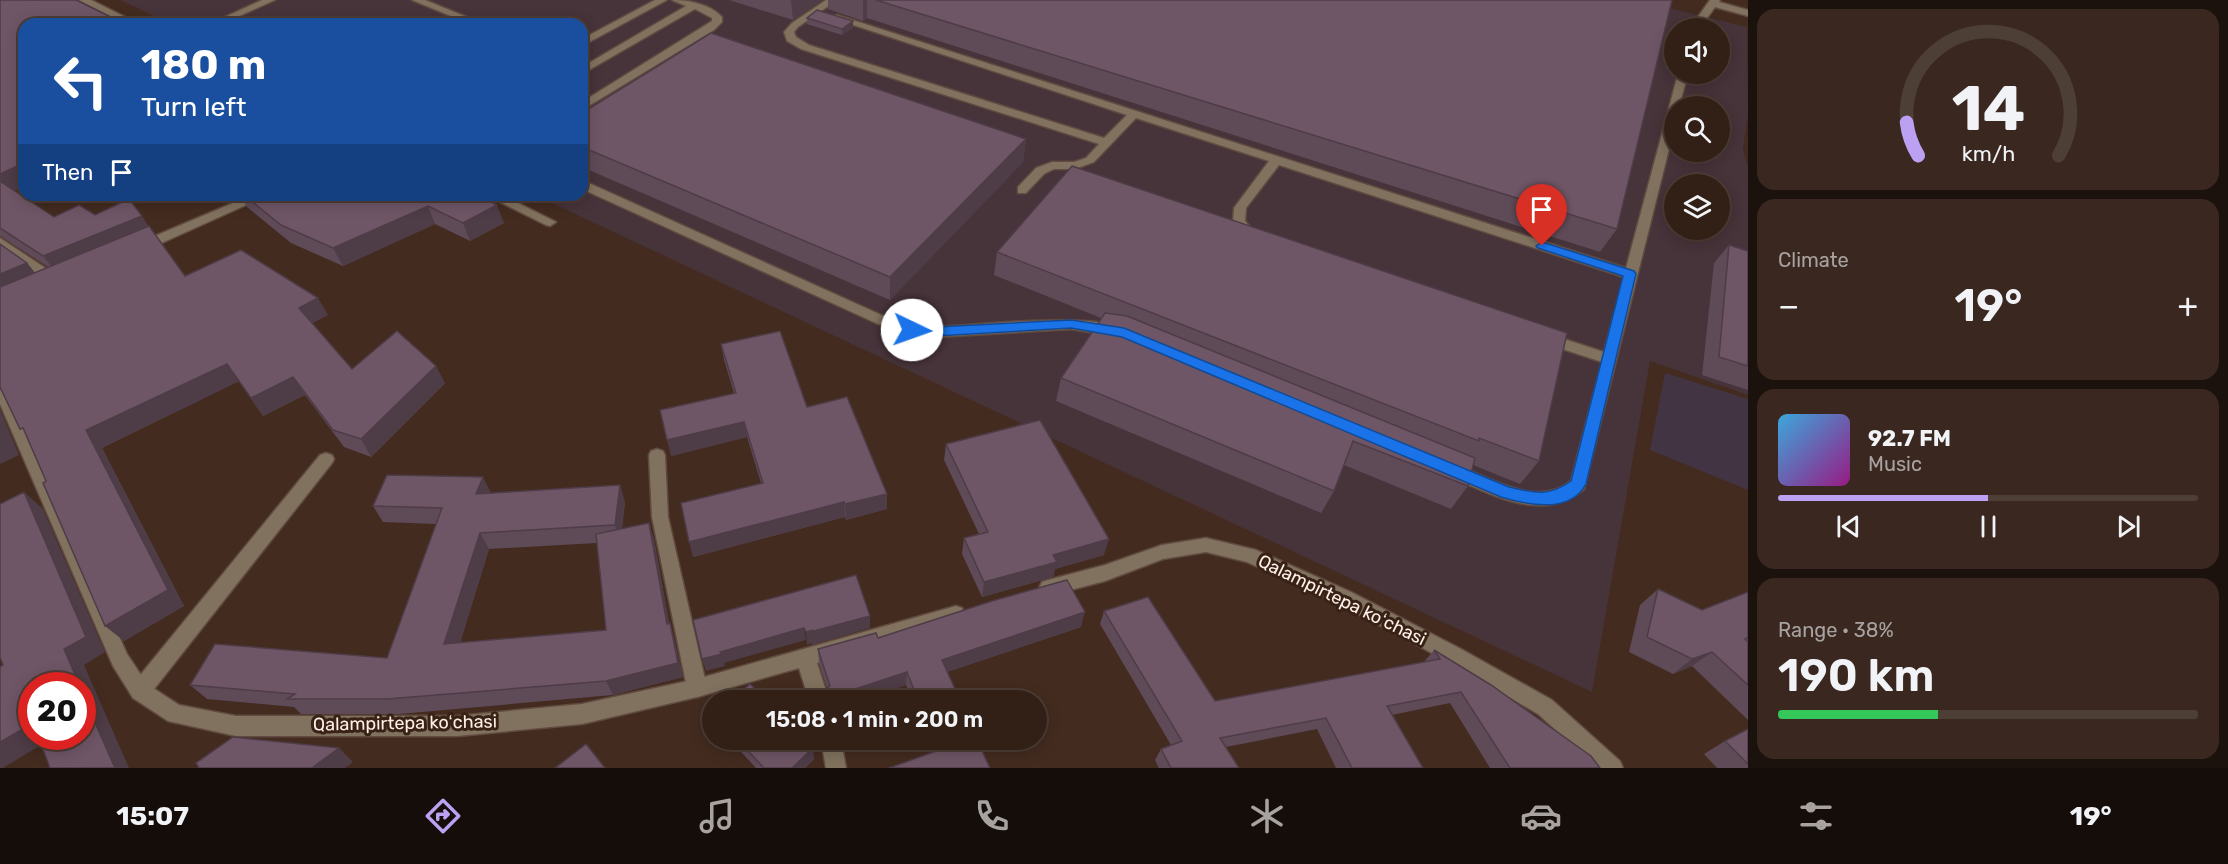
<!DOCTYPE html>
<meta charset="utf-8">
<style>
body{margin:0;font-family:Rubik,sans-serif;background:#3a2820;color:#f1f3f6;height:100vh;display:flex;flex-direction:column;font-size:22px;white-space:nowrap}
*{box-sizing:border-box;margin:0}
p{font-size:20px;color:#a8a3a1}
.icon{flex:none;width:33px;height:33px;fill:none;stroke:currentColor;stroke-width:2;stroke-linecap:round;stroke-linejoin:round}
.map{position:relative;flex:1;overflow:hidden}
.panel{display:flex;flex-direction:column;gap:9px;padding:9px;background:#1c120d;width:480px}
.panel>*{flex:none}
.hud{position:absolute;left:18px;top:18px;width:570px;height:183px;border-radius:18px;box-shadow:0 3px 15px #0003,0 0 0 2px #4d3e36;background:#1a4fa0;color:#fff;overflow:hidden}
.buttons{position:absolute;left:1664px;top:18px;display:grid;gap:12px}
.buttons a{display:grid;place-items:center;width:66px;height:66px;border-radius:50%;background:#322017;box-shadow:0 3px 15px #0003,0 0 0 2px #4d3e36;font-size:30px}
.speed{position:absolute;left:18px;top:672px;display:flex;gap:12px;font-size:30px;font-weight:700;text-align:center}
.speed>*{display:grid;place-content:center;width:78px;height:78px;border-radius:50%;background:#322017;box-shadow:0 3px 15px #0003,0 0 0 2px #4d3e36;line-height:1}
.speed .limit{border:9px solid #d22;background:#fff;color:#111}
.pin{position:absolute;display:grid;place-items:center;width:51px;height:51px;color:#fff;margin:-62px -26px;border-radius:50% 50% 50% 0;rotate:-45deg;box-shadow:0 0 6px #0007}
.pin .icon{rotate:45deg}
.me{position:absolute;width:66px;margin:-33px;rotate:93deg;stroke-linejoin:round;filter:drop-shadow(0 0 4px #0008)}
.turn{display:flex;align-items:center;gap:21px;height:126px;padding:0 24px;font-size:27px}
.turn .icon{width:78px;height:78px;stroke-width:2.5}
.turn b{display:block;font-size:42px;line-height:51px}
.then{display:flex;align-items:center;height:57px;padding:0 24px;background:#0003;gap:12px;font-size:22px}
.big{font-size:45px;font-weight:600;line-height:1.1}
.panel .card{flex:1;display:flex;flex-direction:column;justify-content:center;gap:9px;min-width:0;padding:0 21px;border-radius:18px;background:#3a2820}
.panel .dial{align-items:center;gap:0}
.dial svg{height:156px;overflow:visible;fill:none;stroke:#4d3e36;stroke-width:7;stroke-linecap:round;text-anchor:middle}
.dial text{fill:#f1f3f6;stroke:none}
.song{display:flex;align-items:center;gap:18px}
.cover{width:72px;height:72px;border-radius:9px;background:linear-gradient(135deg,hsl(200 70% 55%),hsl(310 70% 35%))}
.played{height:6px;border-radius:3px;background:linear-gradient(90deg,#bca0f2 50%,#4d3e36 50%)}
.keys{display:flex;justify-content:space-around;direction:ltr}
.heat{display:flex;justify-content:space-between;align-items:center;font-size:33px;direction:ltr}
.charge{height:9px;border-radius:4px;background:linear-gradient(90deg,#34c759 38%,#4d3e36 0)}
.trip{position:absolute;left:702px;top:690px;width:345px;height:60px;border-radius:30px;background:#322017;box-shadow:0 3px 15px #0003,0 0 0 2px #4d3e36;font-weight:600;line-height:60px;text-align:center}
.dock{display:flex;height:96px;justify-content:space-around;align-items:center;background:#140d09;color:#a8a3a1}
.dock .icon{width:42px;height:42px}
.dock .selected{color:#bca0f2}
.dock b{font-size:27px;color:#f1f3f6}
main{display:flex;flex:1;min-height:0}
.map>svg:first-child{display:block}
.industrial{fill:#47333a;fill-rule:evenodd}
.education{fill:#423442}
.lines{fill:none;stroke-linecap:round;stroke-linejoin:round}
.lane-casing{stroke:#614a3f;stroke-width:3}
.street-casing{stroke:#614a3f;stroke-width:3}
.lane{fill:#81725f;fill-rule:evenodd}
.street{fill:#81725f;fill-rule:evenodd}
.wall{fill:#5f4a58;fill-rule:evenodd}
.shaded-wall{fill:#4e3c47}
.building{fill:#6f5666;stroke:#4e3c47;stroke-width:1.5}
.route{fill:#1a73e8;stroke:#114b97;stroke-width:1.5}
.labels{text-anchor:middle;stroke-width:6;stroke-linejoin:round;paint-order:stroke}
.near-street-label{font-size:18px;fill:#ffefe7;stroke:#382216}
</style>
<main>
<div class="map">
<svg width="1748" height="768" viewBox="0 0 1748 768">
<rect width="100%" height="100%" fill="#432b1f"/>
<path class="industrial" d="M 120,0 L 1636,0 L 1747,27 L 1748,115 L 1743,148 L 1748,168 L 1748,395 L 1650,361 L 1592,692 L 535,195 L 582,195 L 582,24 L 171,24 ZM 1674,28 L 1719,28 L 1719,74 L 1674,74 ZM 1674,106 L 1719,106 L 1719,152 L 1674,152 ZM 1674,184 L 1719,184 L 1719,230 L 1674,230 Z"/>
<polygon class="education" points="1665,373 1748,399 1748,490 1650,450"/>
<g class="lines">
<defs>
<g id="lane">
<polygon points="262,0 275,0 224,23 216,21"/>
<polygon points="412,0 425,0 484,24 470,24"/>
<polygon points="655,0 667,0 582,46 582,39"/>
<path d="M 672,0 C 689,0 710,4 722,17 L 722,22 L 714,30 L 582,110 L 582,102 L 712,21 L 712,18 L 695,9 L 582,74 L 582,67 L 686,6 Z"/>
<path d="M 826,0 L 837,0 L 798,27 L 794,32 L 796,37 L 809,45 L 1104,138 L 1127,115 L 829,17 L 837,15 L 1626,268 L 1678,74 L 1688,74 L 1679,106 L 1674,106 L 1674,129 L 1584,489 C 1541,525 1490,493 1446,475 L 1444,470 L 1446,465 L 1452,464 C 1488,475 1535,510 1571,481 L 1602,362 L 1541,342 L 1539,338 L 1546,333 L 1604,352 L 1624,277 L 1279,165 L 1246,208 L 1245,221 L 1257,235 L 1251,239 L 1246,238 L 1233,222 L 1234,208 L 1269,161 L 1136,118 L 1094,162 L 1075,169 L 1054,169 L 1044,174 L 1026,193 L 1018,193 L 1018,187 L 1036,168 L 1052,162 L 1074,162 L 1086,158 L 1099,144 L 801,49 L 787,41 L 784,32 L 792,23 Z"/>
<polygon points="1710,0 1720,0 1719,2 1748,10 1748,16 1715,7 1700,28 1690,28"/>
<path d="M 582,180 L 888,318 C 905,323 920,327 938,327 C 968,326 1106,310 1121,331 L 1114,336 L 1071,329 L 936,337 L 912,335 L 878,324 L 582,189 Z"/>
<polygon points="657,449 663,451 665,455 668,517 707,688 704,695 697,697 690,695 687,688 652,517 649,455 651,451"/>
<polygon points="326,453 332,455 334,459 332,463 147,698 140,700 133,698 130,691 133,684 320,455"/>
</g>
<g id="street">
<polygon points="79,0 91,0 139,24 126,24"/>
<polygon points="252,195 268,195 146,250 136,250 135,247 136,244"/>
<polygon points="486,195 502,195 556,222 550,226 546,225"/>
<polygon points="0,238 62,279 64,282 62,285 52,285 0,248"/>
<polygon points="0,381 5,383 8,387 127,654 147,684 179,705 236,716 457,716 582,704 697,679 956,606 962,608 965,614 962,620 956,622 817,663 829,700 809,700 799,668 697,697 582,724 457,736 236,736 168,721 133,698 113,666 0,404"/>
<polygon points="1206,538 1256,550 1351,592 1461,649 1552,700 1620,761 1623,768 1598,768 1538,714 1447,661 1339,604 1247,562 1206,552 1163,559 1105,581 1048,596 1042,594 1039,588 1042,582 1048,580 1105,565 1162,545"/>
<polygon points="821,740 841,740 846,768 826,768"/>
</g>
</defs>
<use href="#lane" class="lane-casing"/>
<use href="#street" class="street-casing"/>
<use href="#lane" class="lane"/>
<use href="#street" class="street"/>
</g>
<g class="wall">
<polygon points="0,0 24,24 24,186 14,191 54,217 95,215 149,226 185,276 328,315 312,323 352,369 445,383 371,457 344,447 305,395 263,416 239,381 102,448 184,606 124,641 46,481 26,436 27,263 35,273 48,267 0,236"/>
<polygon points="729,0 822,0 793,20"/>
<polygon points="828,0 1672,0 1617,229 1600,252 867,18 863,21 828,9"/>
<polygon points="807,18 853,28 842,35 807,24"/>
<polygon points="582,113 1026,139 1023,162 890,300 582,167"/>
<polygon points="233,195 476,195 504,223 470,241 435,224 343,266 291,243 247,207 241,197 237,198"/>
<polygon points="1729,245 1748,251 1748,390 1702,375 1714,263"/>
<polygon points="997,252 1539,461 1520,484 1473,465 1468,486 1451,509 1344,465 1334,491 1321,513 1056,401 1061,378 1101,318 994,275"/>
<polygon points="721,344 807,407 887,509 846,520 845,517 693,557 761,483 747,437 671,456 734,393 724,360"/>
<polygon points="946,444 1104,555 1055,569 1053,577 982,597 962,554 964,538 979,534 944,460"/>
<path d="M 491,493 L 625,502 L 622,529 L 654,539 L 669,623 L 670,623 L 674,638 L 683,677 L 613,695 L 399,714 L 301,714 L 294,707 L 207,699 L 190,685 L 387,658 L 436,524 L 383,522 L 373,506 ZM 597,543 L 606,630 L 460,643 L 489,549 Z"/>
<polygon points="1658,589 1702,610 1748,592 1748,720 1692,666 1673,674 1629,652 1640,605"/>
<polygon points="1104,611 1215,701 1424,662 1434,650 1600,768 1490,768 1450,703 1392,715 1423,768 1336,768 1317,729 1226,747 1239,768 1159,768 1155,760 1161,749 1171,745 1100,624"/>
<polygon points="1081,627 947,672 960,700 912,700 906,685 862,700 826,700 825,689 827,688 819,664 818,649 878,638"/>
<polygon points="1748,729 1748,768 1717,768 1704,754 1725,741"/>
<polygon points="730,740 804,740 814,759 805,768 756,768"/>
<polygon points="928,740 977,740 933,752"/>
</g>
<g class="shaded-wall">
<polygon points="791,0 822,0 793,20"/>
<polygon points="863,0 867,0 867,18 863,21"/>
<polygon points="853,21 853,28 842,35 842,29"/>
<polygon points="1026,139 1023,162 890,300 890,277"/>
<polygon points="24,163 24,186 7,194 0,185 0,174"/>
<polygon points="235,195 240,195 241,197 237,198"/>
<polygon points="497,205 504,223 470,241 463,223"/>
<polygon points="428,206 435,224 343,266 333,248"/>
<polygon points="142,216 153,233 57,273 43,256"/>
<polygon points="27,263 41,280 0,298 0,274"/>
<polygon points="318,298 328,315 309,325 299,308"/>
<polygon points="227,364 239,381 102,448 184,606 124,641 105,626 86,430"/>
<polygon points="436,366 445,383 371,457 361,439"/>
<polygon points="293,377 305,395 263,416 251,398"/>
<polygon points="0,409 19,455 0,464"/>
<polygon points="744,422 747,437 671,456 667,440"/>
<polygon points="483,477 491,493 476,494"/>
<polygon points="620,485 625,502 620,541 615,525"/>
<polygon points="24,492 43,509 105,652 84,665 129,768 115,768 82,693 82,686 80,686 64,649"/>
<polygon points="887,494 887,509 846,520 845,504"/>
<polygon points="844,502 845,517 693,557 689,542"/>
<polygon points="649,523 654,539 672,639 667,624"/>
<polygon points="480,533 489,549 455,659 444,644"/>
<polygon points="1109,539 1104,555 1055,569 1053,577 982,597 984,582 1053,555"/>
<polygon points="1085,612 1081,627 941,674 942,660"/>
<polygon points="870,616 870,628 812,645 812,643 807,645 806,632"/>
<polygon points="670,623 674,638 683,677 613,695 606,681"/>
<polygon points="804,628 806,640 724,663 725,666 706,671 702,659 720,652"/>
<polygon points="1712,652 1692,666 1673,674 1692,659"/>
<polygon points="907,672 906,685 862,700 829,700 828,698"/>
<polygon points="32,724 32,736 54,737 3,768 0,768 0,742"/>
<polygon points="339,748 353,762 345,768 312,768"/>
<polygon points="813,748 814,759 805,768 792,768"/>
</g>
<g class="building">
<polygon points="0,0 76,0 125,24 24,24 24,163 0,174"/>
<polygon points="876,0 1672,0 1617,229"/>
<polygon points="817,10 853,21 842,29 807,18"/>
<polygon points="404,21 411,24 398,24"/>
<polygon points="711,33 1026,139 890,277 582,147 582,113"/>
<polygon points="1072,166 1567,333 1539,461 1479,438 1479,441 997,252"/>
<polygon points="0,181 54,217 79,205 95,215 129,199 142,216 43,256 0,228"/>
<polygon points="244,195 476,195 497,205 463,223 428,206 333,248 281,225"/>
<polygon points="149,226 185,276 241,250 318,298 299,308 352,369 397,331 436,366 361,439 333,430 293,377 251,398 227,364 86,430 168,590 105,626 43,483 46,481 23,428 20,429 0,387 0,287"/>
<polygon points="0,244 27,263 0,274"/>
<polygon points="1729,245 1748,251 1748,366 1719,357"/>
<polygon points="1105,313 1127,316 1475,458 1468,486 1353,441 1334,491 1061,378"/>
<polygon points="780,331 807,407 847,397 887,494 845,504 844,502 689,542 681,503 763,483 744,422 667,440 660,410 736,393 721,344"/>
<polygon points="1040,420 1109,539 1053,555 1057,562 984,582 964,538 988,532 946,444"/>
<polygon points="387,475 483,477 476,494 620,485 615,525 480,533 444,644 606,630 596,534 649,523 667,624 670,623 678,663 606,681 387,699 287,699 295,694 190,685 215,644 387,658 442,508 373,506"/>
<polygon points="24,492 86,637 64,649 80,686 32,686 32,724 0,742 0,667 3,665 0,657 0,504"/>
<polygon points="856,575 870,616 810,632 813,630 806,632 804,628 720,652 722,654 702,659 693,620"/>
<polygon points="1067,580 1085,612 942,660 960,700 918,700 907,672 828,698 825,689 830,686 818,649 876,633 878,638 992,601"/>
<polygon points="1658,589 1702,610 1748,592 1748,637 1745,639 1748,642 1748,685 1712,652 1692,659 1647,637"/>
<polygon points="1148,597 1215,701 1440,659 1434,650 1491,685 1591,756 1600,768 1510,768 1461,692 1387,706 1423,768 1352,768 1326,718 1220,738 1239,768 1171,768 1161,749 1182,741 1104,611"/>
<polygon points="750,684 767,700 731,700"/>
<polygon points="82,693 115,768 50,768 38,736 82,736"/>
<polygon points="1748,729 1748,764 1725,741"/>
<polygon points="233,737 339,748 312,768 199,768 196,763"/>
<polygon points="738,740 804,740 813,748 792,768 764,768"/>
<polygon points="934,740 977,740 990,768 889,768 939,750"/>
<polygon points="586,744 605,768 555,768"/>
</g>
<path class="route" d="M 1542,242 L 1634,271 L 1636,274 L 1586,484 C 1570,514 1527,505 1501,497 L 1122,337 L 1071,328 L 936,336 L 912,334 L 906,330 L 912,326 L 936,327 L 1071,320 L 1124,328 L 1509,487 C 1534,493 1549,497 1571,481 L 1623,276 L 1538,248 L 1536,246 Z"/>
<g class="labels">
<g class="near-street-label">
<text transform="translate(1342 600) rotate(26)" y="6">Qalampirtepa koʻchasi</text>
<text transform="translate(405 723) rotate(-1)" y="6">Qalampirtepa koʻchasi</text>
</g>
</g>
</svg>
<div class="buttons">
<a><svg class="icon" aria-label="sound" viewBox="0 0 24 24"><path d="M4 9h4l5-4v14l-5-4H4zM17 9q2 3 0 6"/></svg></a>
<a><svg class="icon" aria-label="search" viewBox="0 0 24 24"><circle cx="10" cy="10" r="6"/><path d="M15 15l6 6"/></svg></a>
<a><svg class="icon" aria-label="layers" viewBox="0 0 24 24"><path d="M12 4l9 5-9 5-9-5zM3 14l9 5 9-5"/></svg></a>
</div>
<div class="speed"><div class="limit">20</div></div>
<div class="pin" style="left:1542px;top:246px;background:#d93025"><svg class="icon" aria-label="arrive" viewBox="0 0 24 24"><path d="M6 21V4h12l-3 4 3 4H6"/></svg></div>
<svg class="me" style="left:912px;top:330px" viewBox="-20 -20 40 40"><circle r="19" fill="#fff"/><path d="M0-13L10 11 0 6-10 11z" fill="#1a73e8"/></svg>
<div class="trip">15:08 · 1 min · 200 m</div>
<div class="hud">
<div class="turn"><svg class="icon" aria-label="left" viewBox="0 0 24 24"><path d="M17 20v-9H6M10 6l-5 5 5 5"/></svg><div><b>180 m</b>Turn left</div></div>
<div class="then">Then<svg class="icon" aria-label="arrive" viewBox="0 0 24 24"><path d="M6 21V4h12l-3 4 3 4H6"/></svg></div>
</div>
</div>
<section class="panel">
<div class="card dial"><svg viewBox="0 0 100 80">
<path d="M14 69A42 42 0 1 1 86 69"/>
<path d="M14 69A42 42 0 0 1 8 52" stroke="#bca0f2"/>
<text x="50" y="56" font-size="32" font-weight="700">14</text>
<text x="50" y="72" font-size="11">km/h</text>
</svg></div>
<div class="card"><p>Climate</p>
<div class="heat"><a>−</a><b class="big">19°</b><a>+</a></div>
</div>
<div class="card">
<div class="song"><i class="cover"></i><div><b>92.7 FM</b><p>Music</p></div></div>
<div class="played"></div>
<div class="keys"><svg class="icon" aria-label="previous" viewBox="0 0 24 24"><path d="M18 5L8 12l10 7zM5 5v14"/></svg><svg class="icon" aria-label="pause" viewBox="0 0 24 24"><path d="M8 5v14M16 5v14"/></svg><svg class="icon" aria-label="next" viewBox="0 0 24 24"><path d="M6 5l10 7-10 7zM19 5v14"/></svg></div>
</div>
<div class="card"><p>Range · 38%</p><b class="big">190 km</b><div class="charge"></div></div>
</section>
</main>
<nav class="dock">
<b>15:07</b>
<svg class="icon selected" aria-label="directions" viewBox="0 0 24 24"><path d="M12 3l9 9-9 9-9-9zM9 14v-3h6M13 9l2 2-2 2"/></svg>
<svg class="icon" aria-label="music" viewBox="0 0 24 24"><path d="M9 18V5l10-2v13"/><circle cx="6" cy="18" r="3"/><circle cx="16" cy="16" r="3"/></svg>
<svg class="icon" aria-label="phone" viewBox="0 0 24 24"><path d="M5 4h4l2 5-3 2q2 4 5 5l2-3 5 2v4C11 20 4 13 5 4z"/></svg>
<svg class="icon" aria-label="climate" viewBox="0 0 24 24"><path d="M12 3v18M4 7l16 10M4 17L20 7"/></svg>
<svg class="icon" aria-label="car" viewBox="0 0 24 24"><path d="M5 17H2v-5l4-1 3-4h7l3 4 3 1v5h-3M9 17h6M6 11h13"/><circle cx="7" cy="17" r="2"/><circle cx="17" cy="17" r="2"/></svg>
<svg class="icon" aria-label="filters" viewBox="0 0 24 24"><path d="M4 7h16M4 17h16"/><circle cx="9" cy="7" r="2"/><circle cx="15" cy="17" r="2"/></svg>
<b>19°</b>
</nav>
